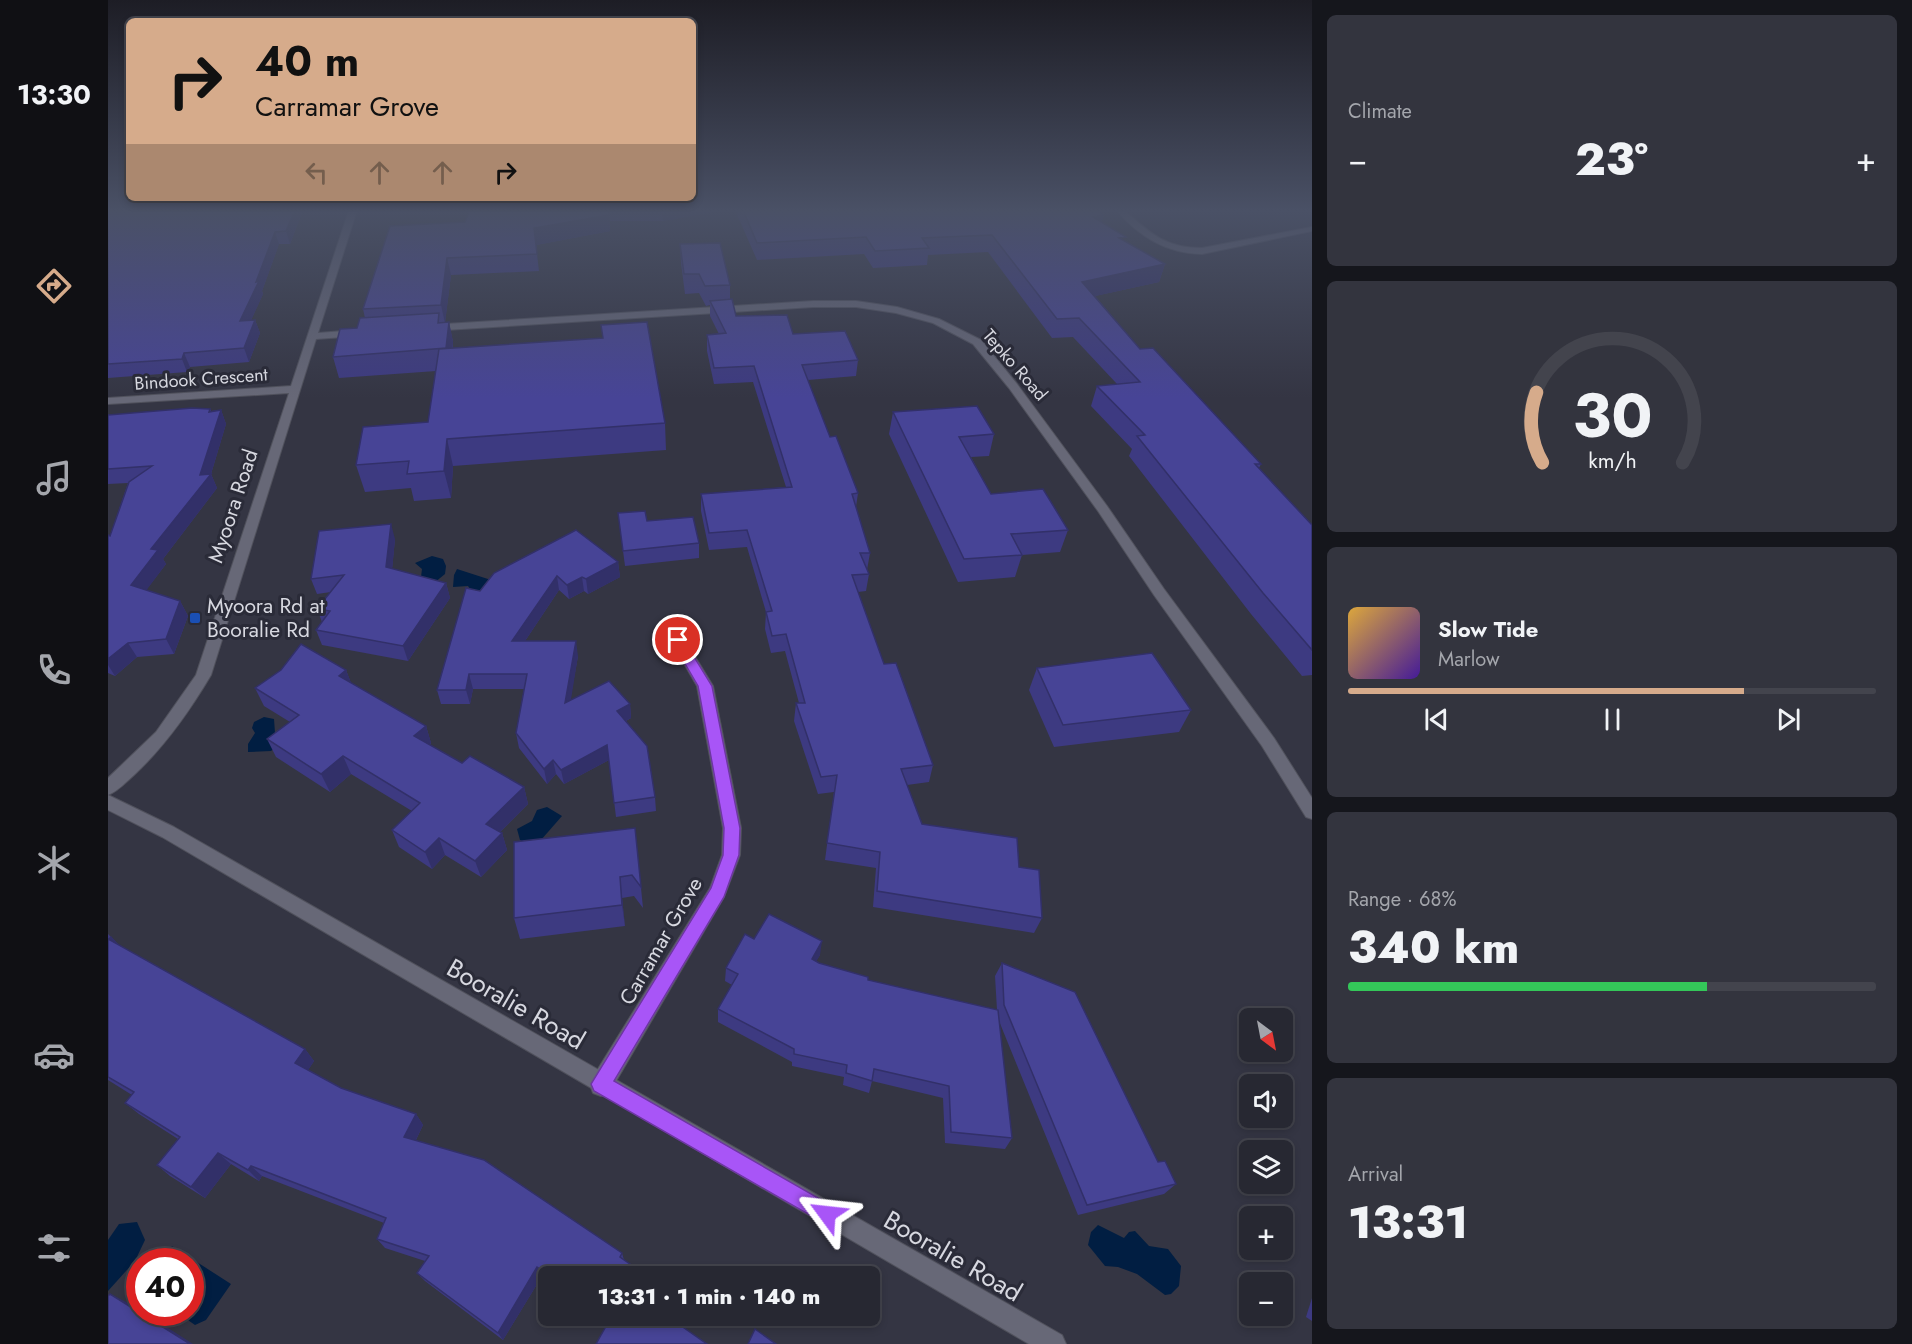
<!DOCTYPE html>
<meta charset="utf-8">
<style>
body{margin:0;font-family:Jost,sans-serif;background:#33343e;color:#f1f3f6;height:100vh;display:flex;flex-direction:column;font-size:22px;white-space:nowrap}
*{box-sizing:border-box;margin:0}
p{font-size:20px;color:#a4a6ac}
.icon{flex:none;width:33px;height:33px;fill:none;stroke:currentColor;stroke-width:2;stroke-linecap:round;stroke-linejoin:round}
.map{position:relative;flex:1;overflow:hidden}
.sheet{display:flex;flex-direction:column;gap:15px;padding:15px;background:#15161c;width:600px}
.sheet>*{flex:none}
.hud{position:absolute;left:18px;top:18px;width:570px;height:183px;border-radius:9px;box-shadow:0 3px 9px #0003,0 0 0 2px #43444d;background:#d6ab8b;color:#111;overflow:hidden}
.needle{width:39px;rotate:148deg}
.controls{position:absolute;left:1131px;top:1008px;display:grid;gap:12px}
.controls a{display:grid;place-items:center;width:54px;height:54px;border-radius:9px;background:#272832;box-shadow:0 3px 9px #0003,0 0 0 2px #43444d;font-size:30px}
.speed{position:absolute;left:18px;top:1248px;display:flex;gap:12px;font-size:30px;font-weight:700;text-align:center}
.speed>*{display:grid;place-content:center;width:78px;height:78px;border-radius:50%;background:#272832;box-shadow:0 3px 9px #0003,0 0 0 2px #43444d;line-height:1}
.speed .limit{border:9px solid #d22;background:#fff;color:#111}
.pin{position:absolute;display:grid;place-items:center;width:51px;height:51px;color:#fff;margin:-26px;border:3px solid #fff;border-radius:50%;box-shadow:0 2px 6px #0007}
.me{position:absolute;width:66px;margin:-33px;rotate:300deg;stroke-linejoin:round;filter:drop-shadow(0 0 4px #0008)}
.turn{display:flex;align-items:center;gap:21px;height:126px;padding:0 30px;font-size:27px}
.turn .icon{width:78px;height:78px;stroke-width:2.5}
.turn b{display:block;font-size:42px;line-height:51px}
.lanes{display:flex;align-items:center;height:57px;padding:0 30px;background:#0003;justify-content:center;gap:30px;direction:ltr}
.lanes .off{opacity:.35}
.big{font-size:45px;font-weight:800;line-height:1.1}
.sheet .widget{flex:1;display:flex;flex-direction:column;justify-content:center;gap:9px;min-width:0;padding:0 21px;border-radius:9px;background:#33343e}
.sheet .dial{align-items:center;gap:0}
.dial svg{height:156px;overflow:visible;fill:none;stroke:#43444d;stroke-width:7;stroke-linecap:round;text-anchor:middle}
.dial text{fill:#f1f3f6;stroke:none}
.song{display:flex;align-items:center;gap:18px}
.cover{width:72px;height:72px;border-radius:9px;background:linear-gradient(135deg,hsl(40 70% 55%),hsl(260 70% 35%))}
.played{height:6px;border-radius:3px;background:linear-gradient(90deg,#d6ab8b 75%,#43444d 75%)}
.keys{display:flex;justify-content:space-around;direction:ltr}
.heat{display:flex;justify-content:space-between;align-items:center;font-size:33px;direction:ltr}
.charge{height:9px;border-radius:4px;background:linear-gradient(90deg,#34c759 68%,#43444d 0)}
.trip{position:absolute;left:430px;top:1266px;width:342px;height:60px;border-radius:9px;background:#272832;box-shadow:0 3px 9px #0003,0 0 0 2px #43444d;font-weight:800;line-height:60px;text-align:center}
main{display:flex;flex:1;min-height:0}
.menu{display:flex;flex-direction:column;width:108px;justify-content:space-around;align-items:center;background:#101014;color:#a4a6ac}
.menu .icon{width:42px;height:42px}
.menu .selected{color:#d6ab8b}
.menu b{font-size:27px;color:#f1f3f6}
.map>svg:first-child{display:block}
.water{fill:#011e42}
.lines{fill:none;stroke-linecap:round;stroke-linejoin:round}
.minor-casing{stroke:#50515c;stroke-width:2}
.tertiary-casing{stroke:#50515c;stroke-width:2}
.minor{fill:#676877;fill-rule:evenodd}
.tertiary{fill:#676877;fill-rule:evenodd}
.wall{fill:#3d3a81}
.shaded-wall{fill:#323069}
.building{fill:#474496;stroke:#323069;stroke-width:1.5}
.route{fill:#a855f7;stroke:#6d37a1;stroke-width:1.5}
.transit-dot{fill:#1a4fb4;stroke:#2a2b38;stroke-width:2}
.labels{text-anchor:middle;stroke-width:6;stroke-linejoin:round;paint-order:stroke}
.far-street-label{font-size:18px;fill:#d7d8e0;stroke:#2a2b38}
.street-label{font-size:21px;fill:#d7d8e0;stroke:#2a2b38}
.poi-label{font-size:21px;fill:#d7d8e0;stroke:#2a2b38;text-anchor:start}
.near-street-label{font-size:26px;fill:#d7d8e0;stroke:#2a2b38}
</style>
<main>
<nav class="menu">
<b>13:30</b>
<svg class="icon selected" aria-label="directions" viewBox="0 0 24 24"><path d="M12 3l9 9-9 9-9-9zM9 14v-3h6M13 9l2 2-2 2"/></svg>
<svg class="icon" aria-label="music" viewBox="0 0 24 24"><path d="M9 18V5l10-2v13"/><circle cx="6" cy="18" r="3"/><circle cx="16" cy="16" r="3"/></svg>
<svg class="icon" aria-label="phone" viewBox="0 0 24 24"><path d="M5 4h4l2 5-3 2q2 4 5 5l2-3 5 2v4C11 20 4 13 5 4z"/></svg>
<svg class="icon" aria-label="climate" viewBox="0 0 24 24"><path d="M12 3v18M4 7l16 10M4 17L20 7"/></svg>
<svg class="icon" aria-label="car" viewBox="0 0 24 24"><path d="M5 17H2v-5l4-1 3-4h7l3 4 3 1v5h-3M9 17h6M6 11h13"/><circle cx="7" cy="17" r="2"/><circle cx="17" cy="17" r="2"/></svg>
<svg class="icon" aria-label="filters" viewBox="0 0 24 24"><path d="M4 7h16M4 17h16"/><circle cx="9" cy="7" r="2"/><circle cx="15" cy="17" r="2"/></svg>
</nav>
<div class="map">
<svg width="1204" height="1344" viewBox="0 0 1204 1344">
<rect width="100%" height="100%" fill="#343543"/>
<g class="water">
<polygon points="324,556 335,559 338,566 337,574 326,583 313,577 314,569 307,563"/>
<polygon points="349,569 383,580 384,584 366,595 360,586 345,587 346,575"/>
<polygon points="156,717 166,719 168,747 163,751 140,752 140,744 147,733 144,728 146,722"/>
<polygon points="439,807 454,816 426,848 412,840 409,829 424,821 429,810"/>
<polygon points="29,1222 37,1240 27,1261 0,1291 0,1240 11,1224"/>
<polygon points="990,1225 1016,1238 1021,1232 1027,1231 1041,1246 1060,1249 1073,1266 1071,1286 1063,1294 1057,1295 1029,1274 1010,1267 997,1266 980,1245 983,1232"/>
<polygon points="64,1246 123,1284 98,1320 87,1325 74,1316 77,1313 82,1312 82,1262 52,1261"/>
</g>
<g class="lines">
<defs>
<g id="minor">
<path d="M 241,210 L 249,210 L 210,333 L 249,330 L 254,333 L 249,336 L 208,339 L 103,675 C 81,712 57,746 26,775 C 18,782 10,791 0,795 L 0,778 L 48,732 L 88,675 L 181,393 L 0,404 L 0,398 L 183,386 Z"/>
<path d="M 1008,210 L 1016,210 C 1042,233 1057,248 1094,248 L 1204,227 L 1204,231 L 1094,254 C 1058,253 1032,237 1008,210 Z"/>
<polygon points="705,301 748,301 789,307 831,319 873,340 909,384 999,506 1056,589 1166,738 1204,798 1204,819 1198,817 1154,746 1046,595 990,511 901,388 865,344 825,323 788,313 748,307 705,307 321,331 316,328 321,325"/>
<polygon points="570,636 575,637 605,686 633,828 632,855 616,897 501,1093 493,1096 485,1093 482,1085 485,1077 602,888 614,855 615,828 589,686 563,641"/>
</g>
<polygon id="tertiary" points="0,795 66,827 954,1335 958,1344 921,1344 54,837 0,810"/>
</defs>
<use href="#minor" class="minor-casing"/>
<use href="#tertiary" class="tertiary-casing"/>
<use href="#minor" class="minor"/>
<use href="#tertiary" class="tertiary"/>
</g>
<g class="wall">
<polygon points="0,210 195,210 182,244 171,244 154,291 155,294 143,320 147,320 152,333 141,362 82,367 79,372 0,378"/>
<polygon points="500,210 615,210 555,221 502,221"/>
<polygon points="627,210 990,210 989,211 996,215 993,222 1016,241 1057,264 1051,282 987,296 1032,349 1153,464 1151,468 1204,525 1204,675 1194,676 1143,614 1021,456 1024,449 983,406 989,386 1009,384 965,337 944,338 880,252 820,255 819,265 765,268 756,254 649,260"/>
<polygon points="501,215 502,231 428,245 431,271 343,275 337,322 341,322 345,342 345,348 557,423 558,450 345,466 343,498 306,501 303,488 257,492 248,465 320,422 328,371 231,378 225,357 257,318 255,309 282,226"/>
<polygon points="572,244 622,285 622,300 628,316 685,334 750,360 748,376 700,380 722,437 750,493 748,507 762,553 759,570 761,574 758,591 750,592 776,664 825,765 821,782 799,785 814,824 911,867 934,918 926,933 765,907 768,868 717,860 726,792 710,794 686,721 688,703 691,703 677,651 663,653 657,629 658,612 639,547 601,550 593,511 593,494 678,487 645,382 606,384 599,351 599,335 611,334 602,316 602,305 598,306 591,293 577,294 573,263"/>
<polygon points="102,409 103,411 113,410 118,424 103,474 109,488 55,559 58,564 38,590 72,601 80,616 66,654 29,657 7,676 0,673 0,535 2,536 20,483 0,484 0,415"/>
<polygon points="785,412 886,434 881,456 863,457 883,494 960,530 952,552 914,555 907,577 850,582 781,434"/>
<polygon points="510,513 539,521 591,543 591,558 517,566"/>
<polygon points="287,539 284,569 338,583 342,598 300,661 214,645 208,630 214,622 209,609 223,592 209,594 203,579"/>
<polygon points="510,562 512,577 480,594 476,591 461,599 451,590 417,641 470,656 462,701 522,704 523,718 518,721 547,797 548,811 508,817 501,760 456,784 448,774 439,784 411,748 408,733 416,689 365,689 362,704 333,704 329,690 372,591"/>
<polygon points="929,668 1083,710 1071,732 946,747 921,690"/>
<polygon points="238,670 243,683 318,726 323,743 322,745 354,763 416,787 420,804 392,832 394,833 399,850 373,877 337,855 324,869 291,847 284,830 304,811 243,774 222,792 168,757 159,739 182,722 156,706 147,688"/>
<polygon points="527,828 535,908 526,896 514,898 517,926 412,939 406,918"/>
<polygon points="0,934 11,945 197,1049 206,1061 200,1070 233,1088 308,1114 315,1125 308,1140 514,1253 516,1260 539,1276 441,1276 441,1281 434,1276 395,1340 317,1281 309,1273 317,1261 277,1248 269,1239 276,1223 154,1176 151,1181 123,1164 97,1198 62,1176 49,1165 70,1139 31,1114 17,1103 24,1095 0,1080"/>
<polygon points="646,939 712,955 708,961 711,963 760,980 889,1010 887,976 894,963 1050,1162 1068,1184 1056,1194 970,1215 891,1021 904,1138 897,1149 837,1143 835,1098 764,1081 761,1093 735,1085 736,1077 684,1066 684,1062 610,1022 610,1009 624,985 617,981 618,968"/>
<polygon points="1204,1298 1204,1321 1198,1317"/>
<polygon points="490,1316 559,1316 500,1323"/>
</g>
<g class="shaded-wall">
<polygon points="187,210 195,210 182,244 178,231"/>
<polygon points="554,210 615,210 555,221"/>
<polygon points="987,210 990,210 988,216 996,215 991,231 980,233"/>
<polygon points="501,215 502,231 428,245 431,271 426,228"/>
<polygon points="167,232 171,244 154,291 155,294 137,334 132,321"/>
<polygon points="339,258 343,275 337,323 333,305"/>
<polygon points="1057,264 1051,282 969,300 974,282"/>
<polygon points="147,320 152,333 141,362 136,348"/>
<polygon points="341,322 345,342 343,370 338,349"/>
<polygon points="76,353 82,367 79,372 74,359"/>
<polygon points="113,410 118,424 103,474 109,488 55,559 58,564 31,600 23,585 43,549 92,475"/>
<polygon points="339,439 345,466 343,498 336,471"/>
<polygon points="283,524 287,539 283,582 278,567"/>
<polygon points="510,562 512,577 480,594 478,579"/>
<polygon points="449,576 451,590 407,656 404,641"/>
<polygon points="474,577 476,591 461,599 459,585"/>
<polygon points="338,583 342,598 300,661 295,646"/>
<polygon points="72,601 80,616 66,654 58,639"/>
<polygon points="468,641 470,656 460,718 457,703"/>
<polygon points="20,643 29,657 7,676 0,665 0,659"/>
<polygon points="238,670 245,688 231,676"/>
<polygon points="361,674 365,689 362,704 358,690"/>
<polygon points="522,704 523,718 510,725 509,711"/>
<polygon points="318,726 323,743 312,753 306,736"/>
<polygon points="499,745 501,760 456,784 453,770"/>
<polygon points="235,756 243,774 222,792 213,774"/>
<polygon points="445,760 448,774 439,784 436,769"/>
<polygon points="416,787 420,804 383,841 378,824"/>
<polygon points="394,833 399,850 373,877 367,861"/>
<polygon points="331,838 337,855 324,869 317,852"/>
<polygon points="512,877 514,898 517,926 514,905"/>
<polygon points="3,936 15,950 0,939"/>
<polygon points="714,941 712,955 702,972 704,959"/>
<polygon points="197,1049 206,1061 197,1075 187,1063"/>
<polygon points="308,1114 315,1125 304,1148 296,1137"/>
<polygon points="110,1153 123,1164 97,1198 83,1187"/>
<polygon points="143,1166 154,1176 151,1181 140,1170"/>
<polygon points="429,1267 434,1276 395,1340 390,1333"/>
<polygon points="2,1294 18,1302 32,1310 32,1312 35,1312 85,1344 82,1344"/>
</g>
<g class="building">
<polygon points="0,210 187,210 178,231 167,232 148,282 151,281 132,321 147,320 136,348 76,353 74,359 0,364"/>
<polygon points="362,210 500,210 501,215 426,228 429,254 339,258 333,305 255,309 282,226 357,222"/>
<polygon points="635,210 989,210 987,210 996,215 985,217 1018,237 1011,238 1057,264 974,282 1032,349 1045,348 1153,464 1147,464 1204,525 1204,650 1155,593 1029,436 1037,435 989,386 1032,382 971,318 949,319 884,235 814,238 821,248 767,251 758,237 649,243"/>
<polygon points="612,243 622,285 597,286 591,274 576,274 572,244"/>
<polygon points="624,299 628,316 679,315 685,334 737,331 750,360 694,365 722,437 728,436 750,493 744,494 762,553 752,553 761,574 744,575 776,664 788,663 825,765 793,769 814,824 909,838 911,867 931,870 934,918 769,891 772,852 719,843 729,775 713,777 688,703 697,703 678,634 664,636 658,612 664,611 639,530 601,533 593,494 684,487 646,366 606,368 599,335 618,333 602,301"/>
<polygon points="331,313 330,323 341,322 338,348 225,357 232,329 249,328 252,318"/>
<polygon points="539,322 557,423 339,439 336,471 299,474 301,461 248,465 255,427 320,422 331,349 495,338 493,325"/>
<polygon points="869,406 886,434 851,437 883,494 935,489 960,530 903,534 914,555 856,559 785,412"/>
<polygon points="84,408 102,409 101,412 113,410 92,475 103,474 43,549 50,550 23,585 72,601 58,639 20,643 0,659 0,535 2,536 21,482 44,466 0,469 0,415"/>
<polygon points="537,511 539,521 585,517 591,543 515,551 510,513"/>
<polygon points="283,524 278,567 338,583 295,646 208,630 222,611 209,609 236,575 203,579 211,531"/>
<polygon points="468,530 510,562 478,579 474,577 459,585 449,576 404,641 468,641 457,703 501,681 522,704 509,711 539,746 547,797 506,803 499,745 453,770 445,760 436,769 408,733 419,674 361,674 358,690 329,690 358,588 372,591 386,573"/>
<polygon points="193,644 238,670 231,676 318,726 306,736 354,763 362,756 416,787 378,824 394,833 367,861 331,838 317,852 284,830 312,803 235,756 213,774 159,739 191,715 147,688 173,670"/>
<polygon points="1044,653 1083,710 955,725 929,668"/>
<polygon points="527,828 533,887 524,875 512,877 514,905 406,918 406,842"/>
<polygon points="661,914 714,941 704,959 711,963 760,977 760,980 890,1010 904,1138 843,1132 841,1086 766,1069 764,1081 738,1073 739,1065 686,1054 686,1049 610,1009 630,974 618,968 637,934 646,939"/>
<polygon points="0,939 197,1049 187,1063 233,1088 308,1114 296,1137 376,1160 514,1253 512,1257 539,1276 442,1276 429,1267 390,1333 309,1273 321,1256 269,1239 278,1218 143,1166 140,1170 110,1153 83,1187 49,1165 72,1137 17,1103 26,1092 0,1077"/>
<polygon points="894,963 967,992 1050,1162 1057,1161 1068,1184 979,1205 896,1005"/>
<polygon points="2,1294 82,1344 0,1344 0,1296"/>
<polygon points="498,1316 559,1316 599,1344 488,1344 502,1319"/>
<polygon points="647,1329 668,1344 640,1344"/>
</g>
<linearGradient id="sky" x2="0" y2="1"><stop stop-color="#1d1d25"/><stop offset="0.53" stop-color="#4a5166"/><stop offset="1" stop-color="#4a5166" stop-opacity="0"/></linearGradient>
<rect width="1204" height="398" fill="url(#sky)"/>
<polygon class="route" points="570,636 574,637 604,686 632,828 631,855 616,897 506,1081 726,1207 730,1214 726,1222 719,1225 486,1091 483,1084 603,888 615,855 616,828 590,686 563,640"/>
<rect class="transit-dot" x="81" y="612" width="12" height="12" rx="3"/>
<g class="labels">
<g class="far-street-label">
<text transform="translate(907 365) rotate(49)" y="6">Tepko Road</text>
<text transform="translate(93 379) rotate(-4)" y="6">Bindook Crescent</text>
</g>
<g class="street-label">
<text transform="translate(125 506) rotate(-72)" y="7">Myoora Road</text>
<text transform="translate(553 941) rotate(-60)" y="7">Carramar Grove</text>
</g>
<g class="poi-label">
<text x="99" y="613">Myoora Rd at<tspan x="99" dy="24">Booralie Rd</tspan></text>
</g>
<g class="near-street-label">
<text transform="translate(408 1004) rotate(30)" y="9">Booralie Road</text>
<text transform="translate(845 1256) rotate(30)" y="9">Booralie Road</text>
</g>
</g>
</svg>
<div class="controls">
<a><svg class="needle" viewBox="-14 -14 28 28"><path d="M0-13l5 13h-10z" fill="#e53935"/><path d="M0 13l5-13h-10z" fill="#a4a6ac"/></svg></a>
<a><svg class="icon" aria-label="sound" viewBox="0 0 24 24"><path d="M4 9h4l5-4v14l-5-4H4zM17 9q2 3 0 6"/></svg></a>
<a><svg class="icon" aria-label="layers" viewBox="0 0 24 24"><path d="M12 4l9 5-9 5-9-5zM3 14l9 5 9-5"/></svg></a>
<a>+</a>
<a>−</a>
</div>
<div class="speed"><div class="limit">40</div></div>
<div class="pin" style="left:570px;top:640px;background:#d93025"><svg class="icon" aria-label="arrive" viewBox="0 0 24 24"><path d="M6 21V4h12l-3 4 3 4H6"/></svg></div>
<svg class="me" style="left:719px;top:1214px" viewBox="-20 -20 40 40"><path d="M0-17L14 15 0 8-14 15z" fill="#a855f7" stroke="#fff" stroke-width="4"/></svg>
<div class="trip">13:31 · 1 min · 140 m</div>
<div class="hud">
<div class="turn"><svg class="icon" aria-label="right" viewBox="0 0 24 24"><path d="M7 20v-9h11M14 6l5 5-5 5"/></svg><div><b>40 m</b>Carramar Grove</div></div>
<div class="lanes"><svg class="icon off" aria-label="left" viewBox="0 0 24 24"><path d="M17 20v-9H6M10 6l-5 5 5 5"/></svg><svg class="icon off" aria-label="ahead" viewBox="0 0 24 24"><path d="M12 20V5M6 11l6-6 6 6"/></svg><svg class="icon off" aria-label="ahead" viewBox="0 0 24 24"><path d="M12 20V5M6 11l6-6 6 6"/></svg><svg class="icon" aria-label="right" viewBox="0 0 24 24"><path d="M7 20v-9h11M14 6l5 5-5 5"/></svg></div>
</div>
</div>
<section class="sheet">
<div class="widget"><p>Climate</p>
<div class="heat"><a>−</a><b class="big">23°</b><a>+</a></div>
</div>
<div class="widget dial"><svg viewBox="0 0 100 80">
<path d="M14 69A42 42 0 1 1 86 69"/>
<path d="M14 69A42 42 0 0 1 11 33" stroke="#d6ab8b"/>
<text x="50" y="56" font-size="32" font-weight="700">30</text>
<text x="50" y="72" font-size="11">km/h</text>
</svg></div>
<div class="widget">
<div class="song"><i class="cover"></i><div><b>Slow Tide</b><p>Marlow</p></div></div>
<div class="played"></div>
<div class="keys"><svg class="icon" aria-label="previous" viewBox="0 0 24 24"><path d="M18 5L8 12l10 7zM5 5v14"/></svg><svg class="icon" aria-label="pause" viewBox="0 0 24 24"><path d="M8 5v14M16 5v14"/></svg><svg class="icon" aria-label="next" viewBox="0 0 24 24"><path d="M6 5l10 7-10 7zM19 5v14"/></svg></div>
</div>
<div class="widget"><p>Range · 68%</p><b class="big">340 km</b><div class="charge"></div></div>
<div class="widget"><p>Arrival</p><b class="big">13:31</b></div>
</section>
</main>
